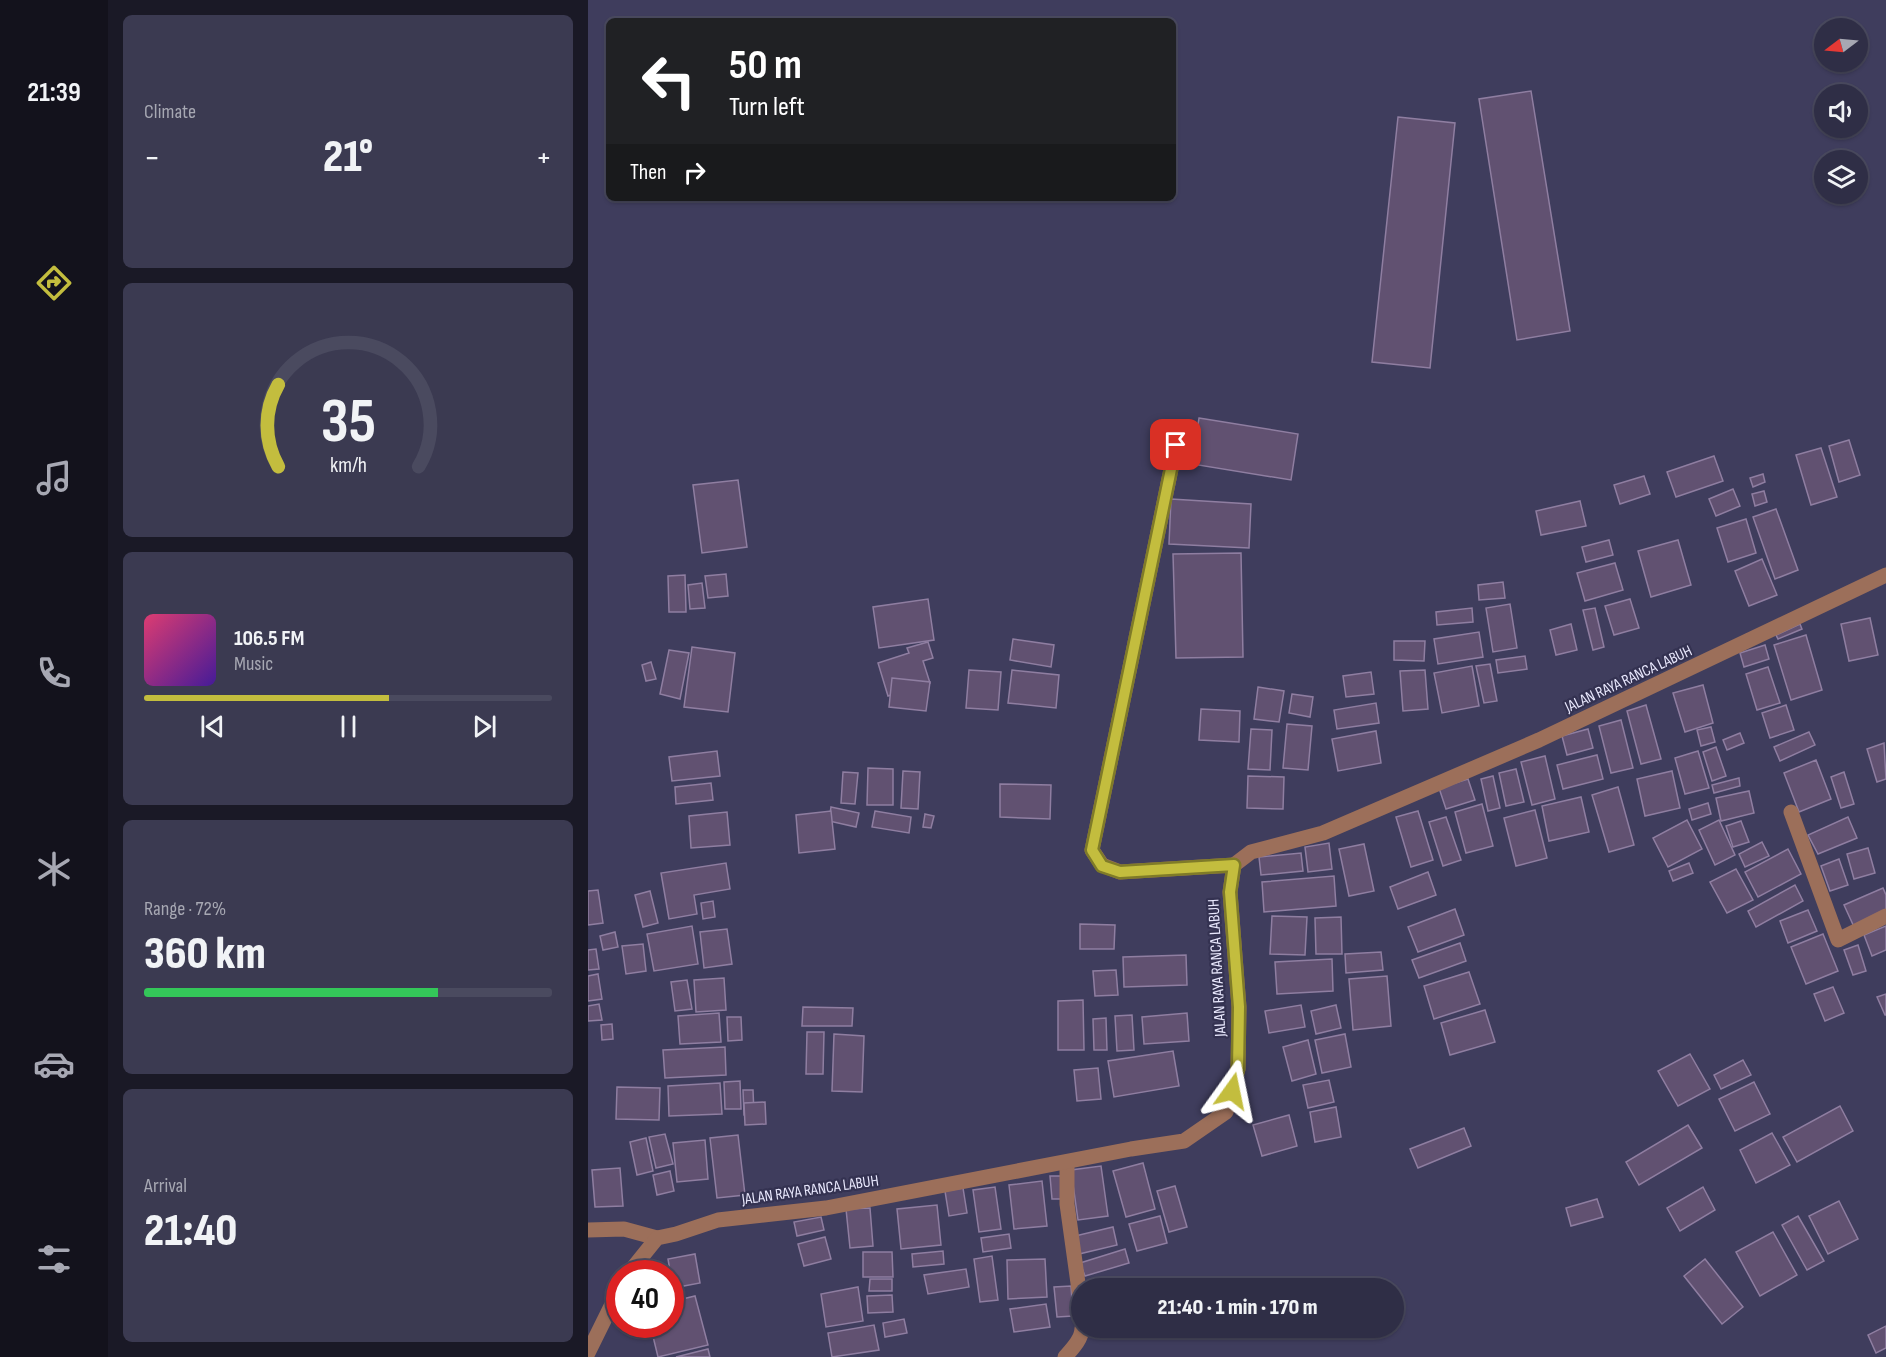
<!DOCTYPE html>
<meta charset="utf-8">
<style>
body{margin:0;font-family:"Sofia Sans Condensed",sans-serif;background:#3b3a51;color:#f1f3f6;height:100vh;display:flex;flex-direction:column;font-size:22px;white-space:nowrap}
*{box-sizing:border-box;margin:0}
p{font-size:20px;color:#a7a8b3}
.icon{flex:none;width:33px;height:33px;fill:none;stroke:currentColor;stroke-width:2;stroke-linecap:round;stroke-linejoin:round}
.map{position:relative;flex:1;overflow:hidden}
.side{display:flex;flex-direction:column;gap:15px;padding:15px;background:#1a1926;width:480px}
.side>*{flex:none}
.banner{position:absolute;left:18px;top:18px;width:570px;height:183px;border-radius:9px;box-shadow:0 2px 4px #0004,0 0 0 2px #4a4a5f;background:#202124;color:#fff;overflow:hidden}
.needle{width:39px;rotate:254deg}
.fabs{position:absolute;left:1226px;top:18px;display:grid;gap:12px}
.fabs a{display:grid;place-items:center;width:54px;height:54px;border-radius:50%;background:#2f2e46;box-shadow:0 2px 4px #0004,0 0 0 2px #4a4a5f;font-size:30px}
.speed{position:absolute;left:18px;top:1260px;display:flex;gap:12px;font-size:30px;font-weight:700;text-align:center}
.speed>*{display:grid;place-content:center;width:78px;height:78px;border-radius:50%;background:#2f2e46;box-shadow:0 2px 4px #0004,0 0 0 2px #4a4a5f;line-height:1}
.speed .limit{border:9px solid #d22;background:#fff;color:#111}
.pin{position:absolute;display:grid;place-items:center;width:51px;height:51px;color:#fff;margin:-26px;border-radius:12px;box-shadow:0 3px 9px #0006}
.me{position:absolute;width:66px;margin:-33px;rotate:12deg;stroke-linejoin:round;filter:drop-shadow(0 0 4px #0008)}
.turn{display:flex;align-items:center;gap:21px;height:126px;padding:0 24px;font-size:27px}
.turn .icon{width:78px;height:78px;stroke-width:2.5}
.turn b{display:block;font-size:42px;line-height:51px}
.then{display:flex;align-items:center;height:57px;padding:0 24px;background:#0003;gap:12px;font-size:22px}
.big{font-size:45px;font-weight:800;line-height:1.1}
.side .tile{flex:1;display:flex;flex-direction:column;justify-content:center;gap:9px;min-width:0;padding:0 21px;border-radius:9px;background:#3b3a51}
.side .dial{align-items:center;gap:0}
.dial svg{height:156px;overflow:visible;fill:none;stroke:#4a4a5f;stroke-width:7;stroke-linecap:round;text-anchor:middle}
.dial text{fill:#f1f3f6;stroke:none}
.song{display:flex;align-items:center;gap:18px}
.cover{width:72px;height:72px;border-radius:9px;background:linear-gradient(135deg,hsl(340 70% 55%),hsl(260 70% 35%))}
.played{height:6px;border-radius:3px;background:linear-gradient(90deg,#c3bd3e 60%,#4a4a5f 60%)}
.keys{display:flex;justify-content:space-around;direction:ltr}
.heat{display:flex;justify-content:space-between;align-items:center;font-size:33px;direction:ltr}
.charge{height:9px;border-radius:4px;background:linear-gradient(90deg,#34c759 72%,#4a4a5f 0)}
.trip{position:absolute;left:483px;top:1278px;width:333px;height:60px;border-radius:30px;background:#2f2e46;box-shadow:0 2px 4px #0004,0 0 0 2px #4a4a5f;font-weight:800;line-height:60px;text-align:center}
main{display:flex;flex:1;min-height:0}
.tab-bar{display:flex;flex-direction:column;width:108px;justify-content:space-around;align-items:center;background:#13121c;color:#a7a8b3}
.tab-bar .icon{width:42px;height:42px}
.tab-bar .current{color:#c3bd3e}
.tab-bar b{font-size:27px;color:#f1f3f6}
.map>svg:first-child{display:block}
.building{fill:#615171;stroke:#8f7ea1;stroke-width:1.5}
.lines{fill:none;stroke-linecap:round;stroke-linejoin:round}
.minor{stroke:#9c6f5a;stroke-width:15}
.route-casing{stroke:#7f7b28;stroke-width:15}
.route{stroke:#c3bd3e;stroke-width:10}
.labels{text-anchor:middle;stroke-width:4.5;stroke-linejoin:round;paint-order:stroke}
.street-label{font-size:16px;fill:#e9e8fd;stroke:#343251}
</style>
<main>
<nav class="tab-bar">
<b>21:39</b>
<svg class="icon current" aria-label="directions" viewBox="0 0 24 24"><path d="M12 3l9 9-9 9-9-9zM9 14v-3h6M13 9l2 2-2 2"/></svg>
<svg class="icon" aria-label="music" viewBox="0 0 24 24"><path d="M9 18V5l10-2v13"/><circle cx="6" cy="18" r="3"/><circle cx="16" cy="16" r="3"/></svg>
<svg class="icon" aria-label="phone" viewBox="0 0 24 24"><path d="M5 4h4l2 5-3 2q2 4 5 5l2-3 5 2v4C11 20 4 13 5 4z"/></svg>
<svg class="icon" aria-label="climate" viewBox="0 0 24 24"><path d="M12 3v18M4 7l16 10M4 17L20 7"/></svg>
<svg class="icon" aria-label="car" viewBox="0 0 24 24"><path d="M5 17H2v-5l4-1 3-4h7l3 4 3 1v5h-3M9 17h6M6 11h13"/><circle cx="7" cy="17" r="2"/><circle cx="17" cy="17" r="2"/></svg>
<svg class="icon" aria-label="filters" viewBox="0 0 24 24"><path d="M4 7h16M4 17h16"/><circle cx="9" cy="7" r="2"/><circle cx="15" cy="17" r="2"/></svg>
</nav>
<section class="side">
<div class="tile"><p>Climate</p>
<div class="heat"><a>−</a><b class="big">21°</b><a>+</a></div>
</div>
<div class="tile dial"><svg viewBox="0 0 100 80">
<path d="M14 69A42 42 0 1 1 86 69"/>
<path d="M14 69A42 42 0 0 1 14 27" stroke="#c3bd3e"/>
<text x="50" y="56" font-size="32" font-weight="700">35</text>
<text x="50" y="72" font-size="11">km/h</text>
</svg></div>
<div class="tile">
<div class="song"><i class="cover"></i><div><b>106.5 FM</b><p>Music</p></div></div>
<div class="played"></div>
<div class="keys"><svg class="icon" aria-label="previous" viewBox="0 0 24 24"><path d="M18 5L8 12l10 7zM5 5v14"/></svg><svg class="icon" aria-label="pause" viewBox="0 0 24 24"><path d="M8 5v14M16 5v14"/></svg><svg class="icon" aria-label="next" viewBox="0 0 24 24"><path d="M6 5l10 7-10 7zM19 5v14"/></svg></div>
</div>
<div class="tile"><p>Range · 72%</p><b class="big">360 km</b><div class="charge"></div></div>
<div class="tile"><p>Arrival</p><b class="big">21:40</b></div>
</section>
<div class="map">
<svg width="1298" height="1357" viewBox="0 0 1298 1357">
<rect width="100%" height="100%" fill="#3f3d5d"/>
<g class="building">
<polygon points="943,91 982,331 929,340 891,99"/>
<polygon points="810,117 867,123 842,368 784,362"/>
<polygon points="611,418 710,434 703,480 604,464"/>
<polygon points="1261,440 1272,475 1251,482 1241,446"/>
<polygon points="1233,448 1249,497 1223,505 1208,455"/>
<polygon points="1126,456 1135,481 1088,497 1079,472"/>
<polygon points="1175,474 1177,482 1165,487 1162,478"/>
<polygon points="1056,476 1062,494 1032,504 1026,485"/>
<polygon points="150,480 159,547 114,553 105,485"/>
<polygon points="1145,489 1152,506 1128,516 1121,499"/>
<polygon points="1176,491 1179,502 1167,506 1164,494"/>
<polygon points="583,499 663,504 661,548 581,544"/>
<polygon points="992,501 998,526 953,535 948,511"/>
<polygon points="1188,509 1210,570 1187,579 1165,517"/>
<polygon points="1158,519 1168,553 1140,562 1129,528"/>
<polygon points="1021,540 1025,555 998,562 994,547"/>
<polygon points="1090,540 1103,585 1063,597 1050,551"/>
<polygon points="653,553 655,657 588,658 585,554"/>
<polygon points="1174,559 1189,595 1161,606 1147,571"/>
<polygon points="1027,563 1035,590 997,601 989,573"/>
<polygon points="138,574 140,596 120,598 117,576"/>
<polygon points="97,575 98,612 81,612 80,576"/>
<polygon points="915,582 917,598 891,600 890,585"/>
<polygon points="114,583 117,608 102,609 100,585"/>
<polygon points="340,599 346,640 291,648 285,607"/>
<polygon points="1042,599 1051,628 1026,635 1017,606"/>
<polygon points="922,604 929,648 905,652 898,608"/>
<polygon points="884,608 885,622 849,625 848,612"/>
<polygon points="1007,608 1016,647 1005,650 995,610"/>
<polygon points="1282,618 1290,655 1261,661 1253,624"/>
<polygon points="983,624 989,650 968,655 962,630"/>
<polygon points="1212,624 1214,629 1190,639 1188,635"/>
<polygon points="891,632 895,657 850,664 846,639"/>
<polygon points="1218,635 1234,690 1203,700 1186,645"/>
<polygon points="425,639 466,645 463,667 422,660"/>
<polygon points="806,641 837,641 836,661 806,660"/>
<polygon points="340,642 345,658 335,661 342,683 300,696 290,663 321,653 319,648"/>
<polygon points="1177,645 1181,659 1156,667 1152,653"/>
<polygon points="104,647 147,653 140,712 96,707"/>
<polygon points="81,650 101,653 92,699 72,694"/>
<polygon points="937,656 939,669 910,673 908,660"/>
<polygon points="63,662 68,679 58,681 54,665"/>
<polygon points="902,664 909,701 896,703 888,666"/>
<polygon points="884,666 891,706 854,713 846,673"/>
<polygon points="1180,667 1192,703 1169,710 1158,674"/>
<polygon points="381,670 413,672 410,710 378,708"/>
<polygon points="424,670 471,675 468,708 420,703"/>
<polygon points="837,670 840,709 815,711 812,671"/>
<polygon points="783,672 786,694 758,697 755,676"/>
<polygon points="304,678 342,682 338,711 301,707"/>
<polygon points="1115,685 1125,723 1097,732 1085,693"/>
<polygon points="670,687 696,691 691,722 666,719"/>
<polygon points="704,694 725,697 722,717 701,713"/>
<polygon points="788,703 791,723 749,729 746,710"/>
<polygon points="1058,705 1073,759 1053,764 1039,711"/>
<polygon points="1198,705 1206,730 1182,738 1174,713"/>
<polygon points="613,709 652,711 651,742 611,740"/>
<polygon points="1033,720 1045,768 1023,773 1011,726"/>
<polygon points="699,724 724,726 720,770 695,768"/>
<polygon points="1123,727 1127,742 1113,746 1109,730"/>
<polygon points="663,729 684,730 682,770 660,769"/>
<polygon points="1000,729 1005,748 979,755 974,736"/>
<polygon points="788,731 793,763 750,771 744,739"/>
<polygon points="1221,732 1227,745 1192,761 1186,747"/>
<polygon points="1152,733 1156,743 1139,750 1135,740"/>
<polygon points="1296,743 1298,779 1289,782 1279,749"/>
<polygon points="1128,747 1138,776 1124,781 1115,752"/>
<polygon points="129,751 132,776 84,781 81,757"/>
<polygon points="1110,751 1121,788 1097,794 1087,758"/>
<polygon points="1009,755 1015,779 975,789 969,765"/>
<polygon points="957,756 967,799 944,805 933,762"/>
<polygon points="1228,760 1243,799 1211,812 1196,773"/>
<polygon points="280,768 305,769 305,805 279,805"/>
<polygon points="928,769 936,802 918,806 911,773"/>
<polygon points="315,771 332,772 330,809 313,808"/>
<polygon points="1084,771 1092,808 1057,816 1049,779"/>
<polygon points="255,772 270,773 267,804 253,803"/>
<polygon points="1256,772 1266,804 1253,808 1243,777"/>
<polygon points="660,776 696,777 695,809 659,808"/>
<polygon points="905,776 912,808 900,811 893,779"/>
<polygon points="1151,778 1152,786 1126,793 1124,785"/>
<polygon points="880,779 887,800 858,809 851,788"/>
<polygon points="123,783 125,800 88,804 87,787"/>
<polygon points="412,784 463,785 462,819 412,817"/>
<polygon points="1030,787 1046,845 1021,852 1004,795"/>
<polygon points="1161,791 1166,813 1133,821 1128,798"/>
<polygon points="993,797 1001,832 961,841 954,806"/>
<polygon points="1120,803 1123,814 1104,820 1101,809"/>
<polygon points="894,804 905,846 878,853 867,812"/>
<polygon points="243,807 271,813 268,827 241,821"/>
<polygon points="947,810 959,858 928,866 916,818"/>
<polygon points="243,811 247,849 211,853 208,815"/>
<polygon points="287,811 323,817 321,833 284,827"/>
<polygon points="830,811 845,860 823,867 808,817"/>
<polygon points="139,812 142,845 103,848 101,816"/>
<polygon points="337,814 346,816 343,828 335,827"/>
<polygon points="858,817 873,860 855,866 841,822"/>
<polygon points="1260,817 1269,838 1230,854 1220,835"/>
<polygon points="1099,820 1114,849 1080,867 1065,838"/>
<polygon points="1131,820 1147,855 1127,865 1111,830"/>
<polygon points="1153,821 1161,842 1145,847 1138,826"/>
<polygon points="1174,842 1181,856 1157,867 1151,854"/>
<polygon points="741,843 744,869 720,872 717,847"/>
<polygon points="776,844 786,891 761,896 751,849"/>
<polygon points="1280,848 1287,873 1266,879 1259,854"/>
<polygon points="1200,849 1213,874 1170,897 1157,872"/>
<polygon points="713,853 715,871 673,875 671,857"/>
<polygon points="1251,859 1260,885 1242,891 1233,866"/>
<polygon points="138,863 142,889 106,895 109,914 81,919 73,873"/>
<polygon points="1101,863 1105,873 1085,881 1081,871"/>
<polygon points="1148,869 1165,900 1139,913 1122,882"/>
<polygon points="840,872 848,895 810,909 802,887"/>
<polygon points="746,876 748,906 676,912 674,882"/>
<polygon points="1207,885 1215,901 1168,927 1160,911"/>
<polygon points="1295,888 1298,895 1298,915 1267,929 1256,905"/>
<polygon points="10,890 15,923 0,925 0,891"/>
<polygon points="62,891 70,923 55,927 47,895"/>
<polygon points="125,901 127,917 115,919 113,903"/>
<polygon points="867,909 876,935 830,952 820,927"/>
<polygon points="1220,910 1229,931 1200,943 1192,921"/>
<polygon points="684,916 719,917 717,955 682,954"/>
<polygon points="753,917 754,954 728,954 727,918"/>
<polygon points="492,924 527,925 526,949 492,949"/>
<polygon points="104,926 110,964 66,971 59,934"/>
<polygon points="1298,926 1298,950 1284,956 1276,935"/>
<polygon points="139,929 144,964 116,968 112,932"/>
<polygon points="27,932 30,947 15,950 12,936"/>
<polygon points="1235,934 1250,971 1218,984 1203,947"/>
<polygon points="872,943 878,961 831,978 824,960"/>
<polygon points="55,944 58,971 38,974 34,946"/>
<polygon points="1270,945 1278,971 1265,975 1256,950"/>
<polygon points="8,949 11,969 0,970 0,950"/>
<polygon points="793,952 795,970 758,973 757,954"/>
<polygon points="598,955 599,985 536,987 535,957"/>
<polygon points="744,959 745,991 689,994 687,962"/>
<polygon points="528,970 530,995 507,996 505,971"/>
<polygon points="881,972 892,1004 846,1019 836,986"/>
<polygon points="10,974 14,999 0,1001 0,976"/>
<polygon points="799,976 803,1026 765,1030 761,979"/>
<polygon points="136,978 138,1010 108,1012 106,980"/>
<polygon points="99,980 104,1009 87,1011 83,982"/>
<polygon points="1245,987 1256,1013 1237,1021 1226,994"/>
<polygon points="1298,994 1298,1015 1297,1015 1289,997"/>
<polygon points="495,1000 496,1050 470,1050 470,1001"/>
<polygon points="11,1004 14,1020 0,1021 0,1006"/>
<polygon points="713,1005 717,1027 681,1033 677,1011"/>
<polygon points="748,1005 753,1028 728,1034 723,1011"/>
<polygon points="215,1007 265,1008 264,1026 214,1026"/>
<polygon points="897,1010 907,1042 862,1055 853,1023"/>
<polygon points="131,1013 133,1042 92,1044 90,1016"/>
<polygon points="599,1013 601,1041 556,1044 554,1017"/>
<polygon points="544,1015 546,1050 529,1051 527,1016"/>
<polygon points="139,1017 153,1017 154,1040 140,1041"/>
<polygon points="518,1018 519,1050 506,1050 505,1019"/>
<polygon points="24,1024 25,1039 14,1040 13,1025"/>
<polygon points="219,1032 236,1032 235,1074 218,1074"/>
<polygon points="246,1034 276,1036 274,1092 244,1091"/>
<polygon points="757,1034 763,1067 734,1073 727,1040"/>
<polygon points="720,1040 728,1074 704,1081 695,1047"/>
<polygon points="137,1047 138,1075 77,1078 75,1050"/>
<polygon points="585,1051 591,1086 526,1097 520,1061"/>
<polygon points="1102,1054 1122,1089 1090,1106 1070,1071"/>
<polygon points="1155,1060 1163,1075 1133,1089 1126,1075"/>
<polygon points="510,1068 513,1099 489,1101 486,1070"/>
<polygon points="741,1080 746,1102 720,1108 715,1085"/>
<polygon points="152,1081 153,1109 137,1109 136,1082"/>
<polygon points="1166,1082 1182,1114 1147,1131 1131,1099"/>
<polygon points="132,1083 134,1114 81,1116 80,1086"/>
<polygon points="29,1087 72,1088 71,1120 28,1119"/>
<polygon points="155,1090 165,1090 166,1114 156,1115"/>
<polygon points="177,1102 178,1124 157,1125 156,1103"/>
<polygon points="1252,1106 1265,1131 1209,1162 1195,1137"/>
<polygon points="748,1107 753,1137 727,1142 722,1112"/>
<polygon points="701,1115 709,1146 674,1156 665,1125"/>
<polygon points="1100,1125 1114,1148 1051,1185 1038,1162"/>
<polygon points="876,1128 883,1146 830,1168 822,1149"/>
<polygon points="1184,1133 1202,1165 1168,1183 1152,1150"/>
<polygon points="77,1134 85,1164 68,1168 61,1137"/>
<polygon points="150,1135 157,1195 129,1198 122,1138"/>
<polygon points="58,1138 65,1171 49,1175 42,1142"/>
<polygon points="117,1140 120,1179 89,1182 85,1143"/>
<polygon points="555,1163 567,1209 538,1217 525,1171"/>
<polygon points="513,1166 520,1216 490,1220 483,1170"/>
<polygon points="32,1168 35,1206 7,1207 4,1170"/>
<polygon points="82,1171 86,1191 69,1195 65,1175"/>
<polygon points="462,1176 474,1176 476,1199 464,1199"/>
<polygon points="454,1181 459,1226 426,1229 421,1185"/>
<polygon points="587,1186 599,1227 581,1232 569,1191"/>
<polygon points="407,1187 413,1229 391,1232 385,1190"/>
<polygon points="1115,1187 1127,1210 1092,1231 1079,1208"/>
<polygon points="375,1188 379,1213 361,1216 357,1191"/>
<polygon points="1009,1199 1015,1217 983,1226 978,1208"/>
<polygon points="1251,1201 1270,1239 1240,1254 1221,1216"/>
<polygon points="349,1205 353,1245 313,1249 309,1209"/>
<polygon points="282,1208 285,1246 262,1248 258,1209"/>
<polygon points="572,1216 579,1243 549,1251 541,1224"/>
<polygon points="1210,1216 1236,1261 1219,1270 1194,1225"/>
<polygon points="233,1217 236,1230 209,1236 206,1222"/>
<polygon points="525,1227 529,1245 491,1254 487,1236"/>
<polygon points="1185,1232 1209,1275 1172,1296 1148,1252"/>
<polygon points="421,1234 423,1248 395,1252 393,1238"/>
<polygon points="237,1237 243,1259 216,1266 210,1244"/>
<polygon points="537,1249 541,1263 497,1276 492,1263"/>
<polygon points="355,1251 356,1264 325,1267 324,1254"/>
<polygon points="275,1252 304,1252 305,1277 275,1277"/>
<polygon points="107,1254 112,1283 85,1288 80,1259"/>
<polygon points="404,1256 410,1300 392,1302 386,1259"/>
<polygon points="457,1259 459,1297 420,1299 419,1260"/>
<polygon points="1117,1259 1155,1307 1134,1324 1096,1276"/>
<polygon points="378,1269 381,1287 340,1294 336,1275"/>
<polygon points="282,1279 304,1279 304,1291 281,1291"/>
<polygon points="483,1286 485,1316 469,1317 466,1287"/>
<polygon points="270,1287 275,1321 238,1327 233,1294"/>
<polygon points="304,1295 305,1312 280,1313 279,1296"/>
<polygon points="107,1296 120,1345 70,1357 62,1324 82,1324 82,1302"/>
<polygon points="458,1304 462,1327 426,1332 422,1309"/>
<polygon points="316,1319 319,1333 297,1337 295,1323"/>
<polygon points="286,1325 291,1350 244,1357 240,1333"/>
<polygon points="1298,1326 1298,1348 1288,1353 1280,1335"/>
<polygon points="120,1349 122,1357 88,1357"/>
</g>
<g class="lines">
<g class="minor">
<polyline points="588,445 504,850 514,865 532,872 646,865"/>
<polyline points="1203,812 1250,940 1298,916"/>
<polyline points="479,1162 479,1204 494,1312"/>
<polyline points="0,1230 36,1229 69,1238"/>
<polyline points="40,1274 69,1238 88,1234 130,1220 238,1208 543,1149 596,1141 638,1112 650,1069 651,1007 642,892 646,865 663,852 735,833 951,740 1298,575"/>
<polyline points="0,1353 32,1288"/>
<path d="M 477,1357 C 484,1349 494,1339 494,1328"/>
</g>
</g>
<g class="lines">
<defs>
<polyline id="route" points="588,445 504,850 514,866 532,872 646,865 642,892 651,1007 650,1069 644,1091"/>
</defs>
<use href="#route" class="route-casing"/>
<use href="#route" class="route"/>
</g>
<g class="labels">
<g class="street-label">
<text transform="translate(1040 678) rotate(-25)" y="6">JALAN RAYA RANCA LABUH</text>
<text transform="translate(628 968) rotate(-93)" y="6">JALAN RAYA RANCA LABUH</text>
<text transform="translate(222 1189) rotate(-8)" y="6">JALAN RAYA RANCA LABUH</text>
</g>
</g>
</svg>
<div class="fabs">
<a><svg class="needle" viewBox="-14 -14 28 28"><path d="M0-13l5 13h-10z" fill="#e53935"/><path d="M0 13l5-13h-10z" fill="#a7a8b3"/></svg></a>
<a><svg class="icon" aria-label="sound" viewBox="0 0 24 24"><path d="M4 9h4l5-4v14l-5-4H4zM17 9q2 3 0 6"/></svg></a>
<a><svg class="icon" aria-label="layers" viewBox="0 0 24 24"><path d="M12 4l9 5-9 5-9-5zM3 14l9 5 9-5"/></svg></a>
</div>
<div class="speed"><div class="limit">40</div></div>
<div class="pin" style="left:588px;top:445px;background:#d93025"><svg class="icon" aria-label="arrive" viewBox="0 0 24 24"><path d="M6 21V4h12l-3 4 3 4H6"/></svg></div>
<svg class="me" style="left:644px;top:1091px" viewBox="-20 -20 40 40"><path d="M0-17L14 15 0 8-14 15z" fill="#c3bd3e" stroke="#fff" stroke-width="4"/></svg>
<div class="trip">21:40 · 1 min · 170 m</div>
<div class="banner">
<div class="turn"><svg class="icon" aria-label="left" viewBox="0 0 24 24"><path d="M17 20v-9H6M10 6l-5 5 5 5"/></svg><div><b>50 m</b>Turn left</div></div>
<div class="then">Then<svg class="icon" aria-label="right" viewBox="0 0 24 24"><path d="M7 20v-9h11M14 6l5 5-5 5"/></svg></div>
</div>
</div>
</main>
